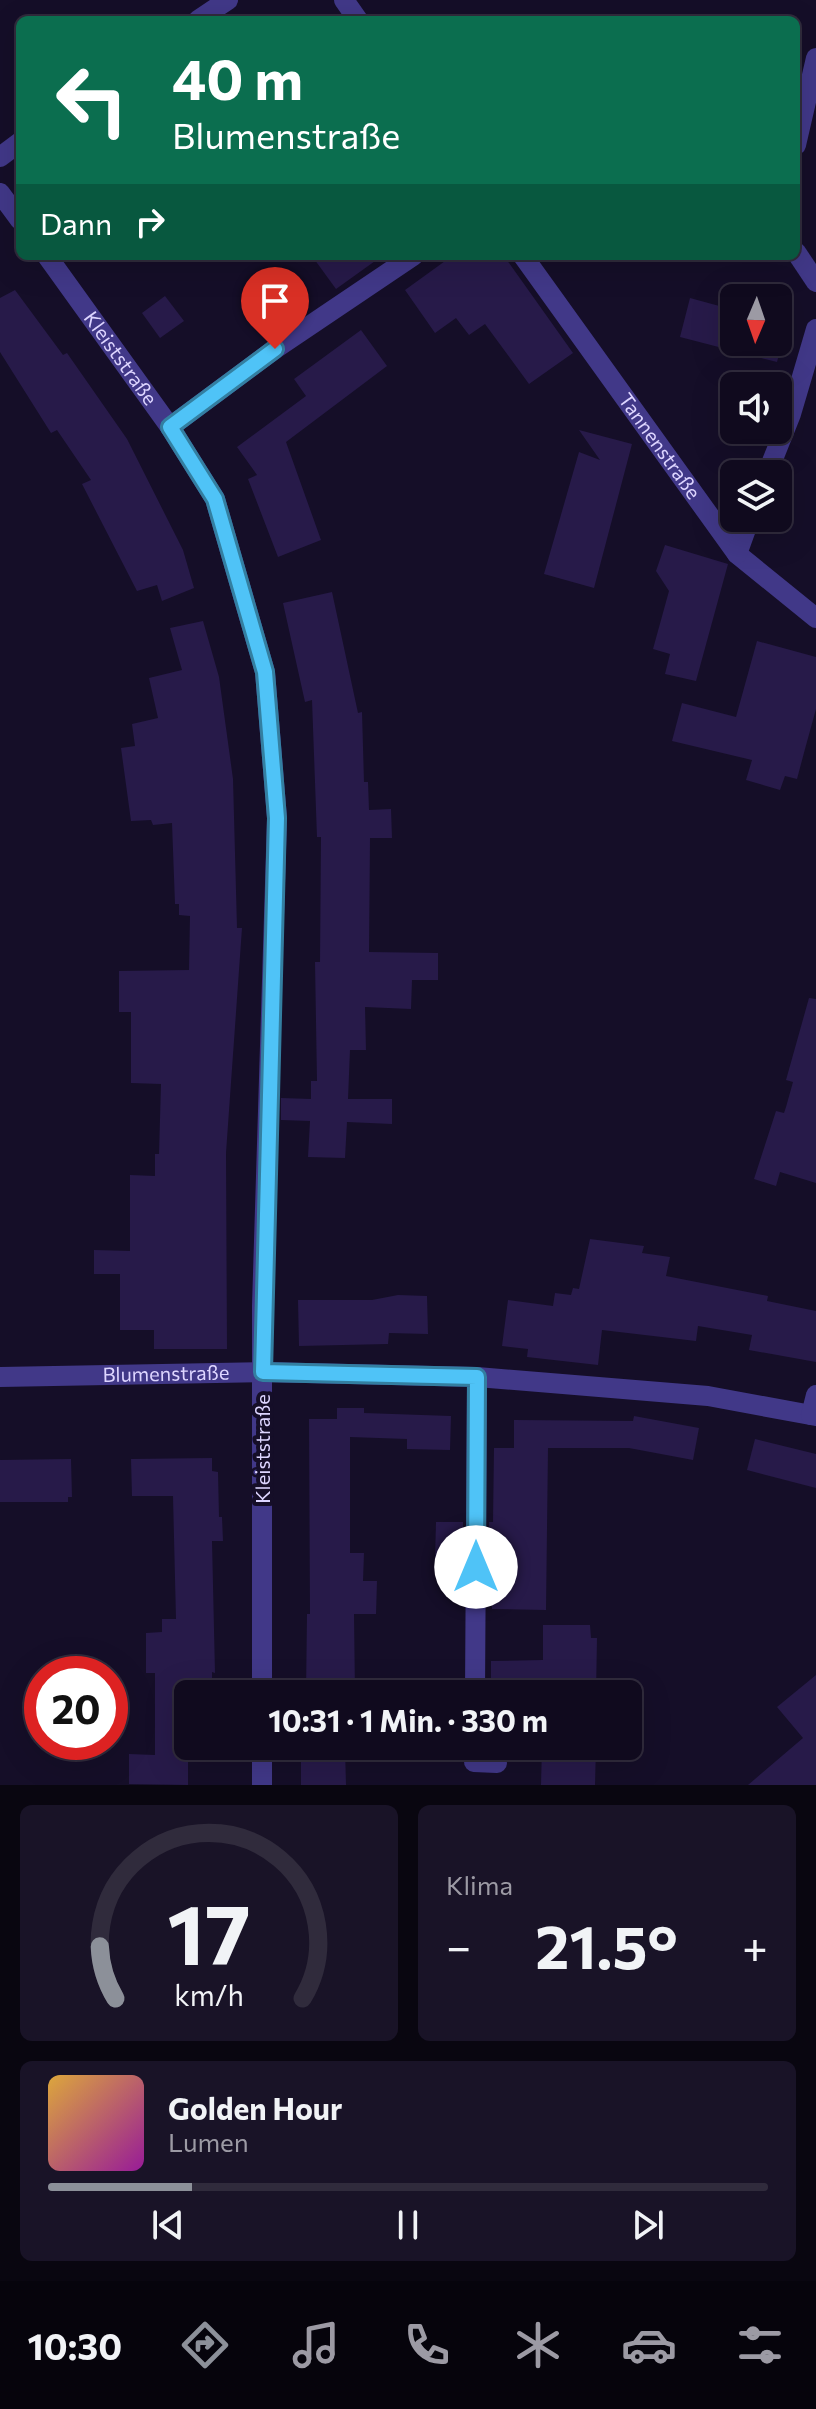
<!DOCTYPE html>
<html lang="de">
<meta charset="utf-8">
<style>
body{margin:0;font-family:Commissioner,sans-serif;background:#191327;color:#f1f3f6;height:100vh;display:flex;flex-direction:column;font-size:30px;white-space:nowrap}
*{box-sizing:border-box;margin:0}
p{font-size:26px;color:#9c9aa4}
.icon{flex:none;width:44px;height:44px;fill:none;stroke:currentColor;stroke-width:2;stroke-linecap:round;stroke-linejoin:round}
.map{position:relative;height:1785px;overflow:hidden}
.drawer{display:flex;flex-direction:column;gap:20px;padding:20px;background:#090610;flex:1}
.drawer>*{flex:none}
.guide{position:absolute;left:16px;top:16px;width:784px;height:244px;border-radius:12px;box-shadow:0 8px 32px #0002,0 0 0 2px #302b3c;background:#0b6e4f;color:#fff;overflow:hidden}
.needle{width:52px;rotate:182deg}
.buttons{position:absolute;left:720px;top:284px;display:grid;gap:16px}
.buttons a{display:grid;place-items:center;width:72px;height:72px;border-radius:12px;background:#100a1e;box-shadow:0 8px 32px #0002,0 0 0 2px #302b3c;font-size:40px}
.speed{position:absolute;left:24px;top:1656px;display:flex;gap:16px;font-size:40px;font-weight:700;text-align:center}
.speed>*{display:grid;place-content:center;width:104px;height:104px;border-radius:50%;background:#100a1e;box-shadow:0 8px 32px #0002,0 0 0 2px #302b3c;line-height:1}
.speed .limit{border:12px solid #d22;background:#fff;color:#111}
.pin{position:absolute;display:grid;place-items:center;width:68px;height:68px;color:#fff;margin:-82px -34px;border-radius:50% 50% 50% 0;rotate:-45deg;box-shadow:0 0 8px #0007}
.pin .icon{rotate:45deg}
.me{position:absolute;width:88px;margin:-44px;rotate:0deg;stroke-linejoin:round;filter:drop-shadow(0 0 6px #0008)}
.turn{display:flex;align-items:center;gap:28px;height:168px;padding:0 24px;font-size:36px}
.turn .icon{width:104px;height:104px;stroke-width:2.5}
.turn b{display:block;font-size:56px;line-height:68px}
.then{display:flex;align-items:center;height:76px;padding:0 24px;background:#0003;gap:16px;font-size:30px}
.big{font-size:60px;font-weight:700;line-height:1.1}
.drawer .card{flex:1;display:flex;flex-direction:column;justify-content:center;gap:12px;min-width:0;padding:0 28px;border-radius:12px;background:#191327}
.drawer .dial{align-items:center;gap:0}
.dial svg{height:208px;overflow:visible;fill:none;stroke:#302b3c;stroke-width:7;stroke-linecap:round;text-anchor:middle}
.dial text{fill:#f1f3f6;stroke:none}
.song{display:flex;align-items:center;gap:24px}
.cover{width:96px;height:96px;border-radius:12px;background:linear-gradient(135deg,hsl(40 70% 55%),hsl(300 70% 35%))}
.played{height:8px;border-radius:4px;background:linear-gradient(90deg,#8c9099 20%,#302b3c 20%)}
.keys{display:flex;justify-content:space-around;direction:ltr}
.heat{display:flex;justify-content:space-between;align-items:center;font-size:44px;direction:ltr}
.drawer .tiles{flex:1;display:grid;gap:20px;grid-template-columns:1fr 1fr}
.card:last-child{grid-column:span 2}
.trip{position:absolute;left:174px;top:1680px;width:468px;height:80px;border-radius:12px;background:#100a1e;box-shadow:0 8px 32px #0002,0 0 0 2px #302b3c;font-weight:700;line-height:80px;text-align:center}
.menu{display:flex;height:128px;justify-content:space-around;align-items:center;background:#06040c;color:#9c9aa4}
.menu .icon{width:56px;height:56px}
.menu .on{color:#8c9099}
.menu b{font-size:36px;color:#f1f3f6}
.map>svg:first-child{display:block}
.building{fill:#271a49}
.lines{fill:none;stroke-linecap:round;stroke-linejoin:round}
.minor{stroke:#413888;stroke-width:20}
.route-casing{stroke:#337fa1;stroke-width:20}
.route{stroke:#4fc3f7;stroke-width:14}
.labels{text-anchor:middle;stroke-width:8;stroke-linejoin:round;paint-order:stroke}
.street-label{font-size:20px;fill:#ddd5ff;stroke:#150e28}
</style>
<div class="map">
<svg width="816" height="1785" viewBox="0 0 816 1785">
<rect width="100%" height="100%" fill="#150e28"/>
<g class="building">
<polygon points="312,256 382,256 336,289"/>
<polygon points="452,256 504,256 573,353 529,384 485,324 469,335 456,318 435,333 405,290"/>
<polygon points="15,290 63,355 67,353 127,439 183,550 194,588 162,601 157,585 137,591 82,484 91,480 57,430 51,433 0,352 0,298"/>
<polygon points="165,296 184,321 160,338 142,313"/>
<polygon points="690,298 734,310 734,342 778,342 778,322 787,325 777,362 680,337"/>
<polygon points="361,330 387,366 286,442 321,540 278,557 248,479 257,475 237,447 306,396 294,379"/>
<polygon points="579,430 632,444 594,588 544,574 579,452 600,460"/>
<polygon points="665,545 728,564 696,681 665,674 670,654 653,649 669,591 656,571"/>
<polygon points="332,592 358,713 362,712 364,782 368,782 369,810 391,809 392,838 370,838 369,952 438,953 438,980 412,980 411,1009 365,1007 366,1050 350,1050 348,1099 392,1099 392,1124 347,1122 345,1158 308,1157 310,1121 281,1120 281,1098 311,1099 311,1081 317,1081 315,962 320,962 321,837 317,837 312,700 305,702 283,603"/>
<polygon points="203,621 219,677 233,779 237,928 242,928 226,1153 227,1349 154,1349 154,1330 120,1330 120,1274 94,1274 94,1250 130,1251 130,1175 155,1176 155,1154 159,1154 161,1084 131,1083 131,1012 119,1012 119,971 189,970 190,916 179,915 179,904 175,904 172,823 153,825 151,820 131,821 121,748 135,746 132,724 158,718 149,678 182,670 170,628"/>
<polygon points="757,641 816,657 816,709 805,749 797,779 785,776 780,790 746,780 752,760 672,741 682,703 736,717"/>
<polygon points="809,998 816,999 816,1183 780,1172 776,1186 754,1179 776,1111 784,1113 786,1107 793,1082 786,1080"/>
<polygon points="590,1239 644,1246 642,1253 670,1257 666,1276 768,1296 767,1301 816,1311 816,1362 749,1350 752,1335 698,1326 696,1341 602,1330 598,1365 527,1357 528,1349 502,1346 508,1300 553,1306 555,1293 571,1295 573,1288 579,1289"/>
<polygon points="398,1295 427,1296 428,1334 389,1333 388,1344 299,1346 298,1300 372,1300"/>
<polygon points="337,1408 364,1408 364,1413 451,1416 450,1450 407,1449 407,1439 350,1437 350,1553 364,1553 363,1581 377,1581 376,1614 354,1614 355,1694 306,1694 307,1614 310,1614 309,1419 337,1419"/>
<polygon points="634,1416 699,1428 693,1460 629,1448 548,1448 546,1610 492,1609 489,1522 493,1522 494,1448 514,1448 514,1420 633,1421"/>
<polygon points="755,1439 816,1454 816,1488 747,1470"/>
<polygon points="212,1458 212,1471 218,1472 219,1517 222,1517 223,1541 212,1541 215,1673 212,1672 212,1687 188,1687 188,1785 129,1784 129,1754 155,1755 155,1673 146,1673 146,1633 162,1632 162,1619 176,1619 173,1496 132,1496 131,1459"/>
<polygon points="71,1459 72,1497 68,1497 68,1502 0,1502 0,1460"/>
<polygon points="436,1522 463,1522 463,1560 435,1560"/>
<polygon points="543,1625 590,1625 591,1638 597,1638 596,1694 491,1694 491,1661 543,1660"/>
<polygon points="816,1675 816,1785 748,1785 803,1738 777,1707"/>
<polygon points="542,1746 596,1746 595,1785 541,1785"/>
<polygon points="301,1747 345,1747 346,1785 301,1785"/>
</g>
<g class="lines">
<g class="minor">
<polyline points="344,0 358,20"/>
<polyline points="198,20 228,0"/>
<polyline points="796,145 816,58"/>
<polyline points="0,157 20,142"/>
<polyline points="0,193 20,220"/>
<polyline points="796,252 816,282"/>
<path id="s1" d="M 47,256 L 170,427 L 215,499 L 265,672 L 277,818 L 262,1306 L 262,1694"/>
<path id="s2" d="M 523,256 L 737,554 L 816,618"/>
<polyline points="170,427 275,349 413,256"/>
<polyline points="767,474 791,414 816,329"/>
<polyline points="737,554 750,518"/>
<path id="s3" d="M 0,1377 L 263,1372 L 477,1377 L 708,1396 L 816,1416"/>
<polyline points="811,1415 816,1395"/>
<polyline points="475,1694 477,1377"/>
<polyline points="475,1746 474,1762 497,1763"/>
<polyline points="262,1785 262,1746"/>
</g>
</g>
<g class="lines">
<defs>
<polyline id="route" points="275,349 170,427 215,499 265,672 277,818 263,1372 477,1377 476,1567"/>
</defs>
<use href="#route" class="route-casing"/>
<use href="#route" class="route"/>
</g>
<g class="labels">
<g class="street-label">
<text dy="7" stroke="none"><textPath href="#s1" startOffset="126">Kleiststraße</textPath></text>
<text dy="7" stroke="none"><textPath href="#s2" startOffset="234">Tannenstraße</textPath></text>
<text dy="7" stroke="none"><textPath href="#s3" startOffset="166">Blumenstraße</textPath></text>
<text transform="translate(263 1449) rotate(-90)" y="7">Kleiststraße</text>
</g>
</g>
</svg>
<div class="buttons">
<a><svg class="needle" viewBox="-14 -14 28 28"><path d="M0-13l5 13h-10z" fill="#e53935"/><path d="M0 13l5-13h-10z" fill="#9c9aa4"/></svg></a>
<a><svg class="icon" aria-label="sound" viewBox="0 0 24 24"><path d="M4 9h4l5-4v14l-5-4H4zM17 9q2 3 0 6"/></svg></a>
<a><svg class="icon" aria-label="layers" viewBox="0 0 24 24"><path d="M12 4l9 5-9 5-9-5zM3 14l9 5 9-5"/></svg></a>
</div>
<div class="speed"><div class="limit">20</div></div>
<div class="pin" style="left:275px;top:349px;background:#d93025"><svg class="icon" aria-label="arrive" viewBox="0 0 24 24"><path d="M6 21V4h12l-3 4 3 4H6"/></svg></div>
<svg class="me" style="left:476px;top:1567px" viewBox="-20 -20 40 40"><circle r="19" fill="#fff"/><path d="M0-13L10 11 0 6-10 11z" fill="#4fc3f7"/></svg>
<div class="trip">10:31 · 1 Min. · 330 m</div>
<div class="guide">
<div class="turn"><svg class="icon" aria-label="left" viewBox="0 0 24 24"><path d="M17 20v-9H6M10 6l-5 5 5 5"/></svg><div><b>40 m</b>Blumenstraße</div></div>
<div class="then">Dann<svg class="icon" aria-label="right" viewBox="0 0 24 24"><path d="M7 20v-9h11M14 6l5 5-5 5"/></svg></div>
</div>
</div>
<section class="drawer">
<div class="tiles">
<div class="card dial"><svg viewBox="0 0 100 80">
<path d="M14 69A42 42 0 1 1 86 69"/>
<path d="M14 69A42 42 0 0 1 8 49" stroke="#8c9099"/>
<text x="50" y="56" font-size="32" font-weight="700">17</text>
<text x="50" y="72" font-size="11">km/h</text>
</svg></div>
<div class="card"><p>Klima</p>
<div class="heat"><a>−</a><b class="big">21.5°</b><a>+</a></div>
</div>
<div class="card">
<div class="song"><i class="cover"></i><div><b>Golden Hour</b><p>Lumen</p></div></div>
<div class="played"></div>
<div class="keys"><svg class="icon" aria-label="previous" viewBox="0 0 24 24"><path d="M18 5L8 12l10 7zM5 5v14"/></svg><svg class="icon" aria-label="pause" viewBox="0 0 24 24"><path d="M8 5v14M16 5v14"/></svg><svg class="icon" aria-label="next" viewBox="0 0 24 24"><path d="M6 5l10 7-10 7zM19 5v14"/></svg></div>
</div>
</div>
</section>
<nav class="menu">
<b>10:30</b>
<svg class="icon on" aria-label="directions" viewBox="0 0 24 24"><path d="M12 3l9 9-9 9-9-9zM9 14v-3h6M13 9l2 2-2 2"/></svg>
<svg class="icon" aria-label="music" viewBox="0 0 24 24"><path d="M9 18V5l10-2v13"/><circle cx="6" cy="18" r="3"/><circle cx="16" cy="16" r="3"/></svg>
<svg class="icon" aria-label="phone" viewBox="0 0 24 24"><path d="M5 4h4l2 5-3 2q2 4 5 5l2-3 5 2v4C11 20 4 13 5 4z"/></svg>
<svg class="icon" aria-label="climate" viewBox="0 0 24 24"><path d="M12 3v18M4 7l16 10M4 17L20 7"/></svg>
<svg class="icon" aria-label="car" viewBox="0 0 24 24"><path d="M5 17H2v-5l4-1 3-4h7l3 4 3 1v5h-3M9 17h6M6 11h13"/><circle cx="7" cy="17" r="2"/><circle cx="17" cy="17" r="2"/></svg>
<svg class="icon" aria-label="filters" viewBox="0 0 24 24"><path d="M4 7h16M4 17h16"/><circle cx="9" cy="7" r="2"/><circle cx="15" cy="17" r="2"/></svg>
</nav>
